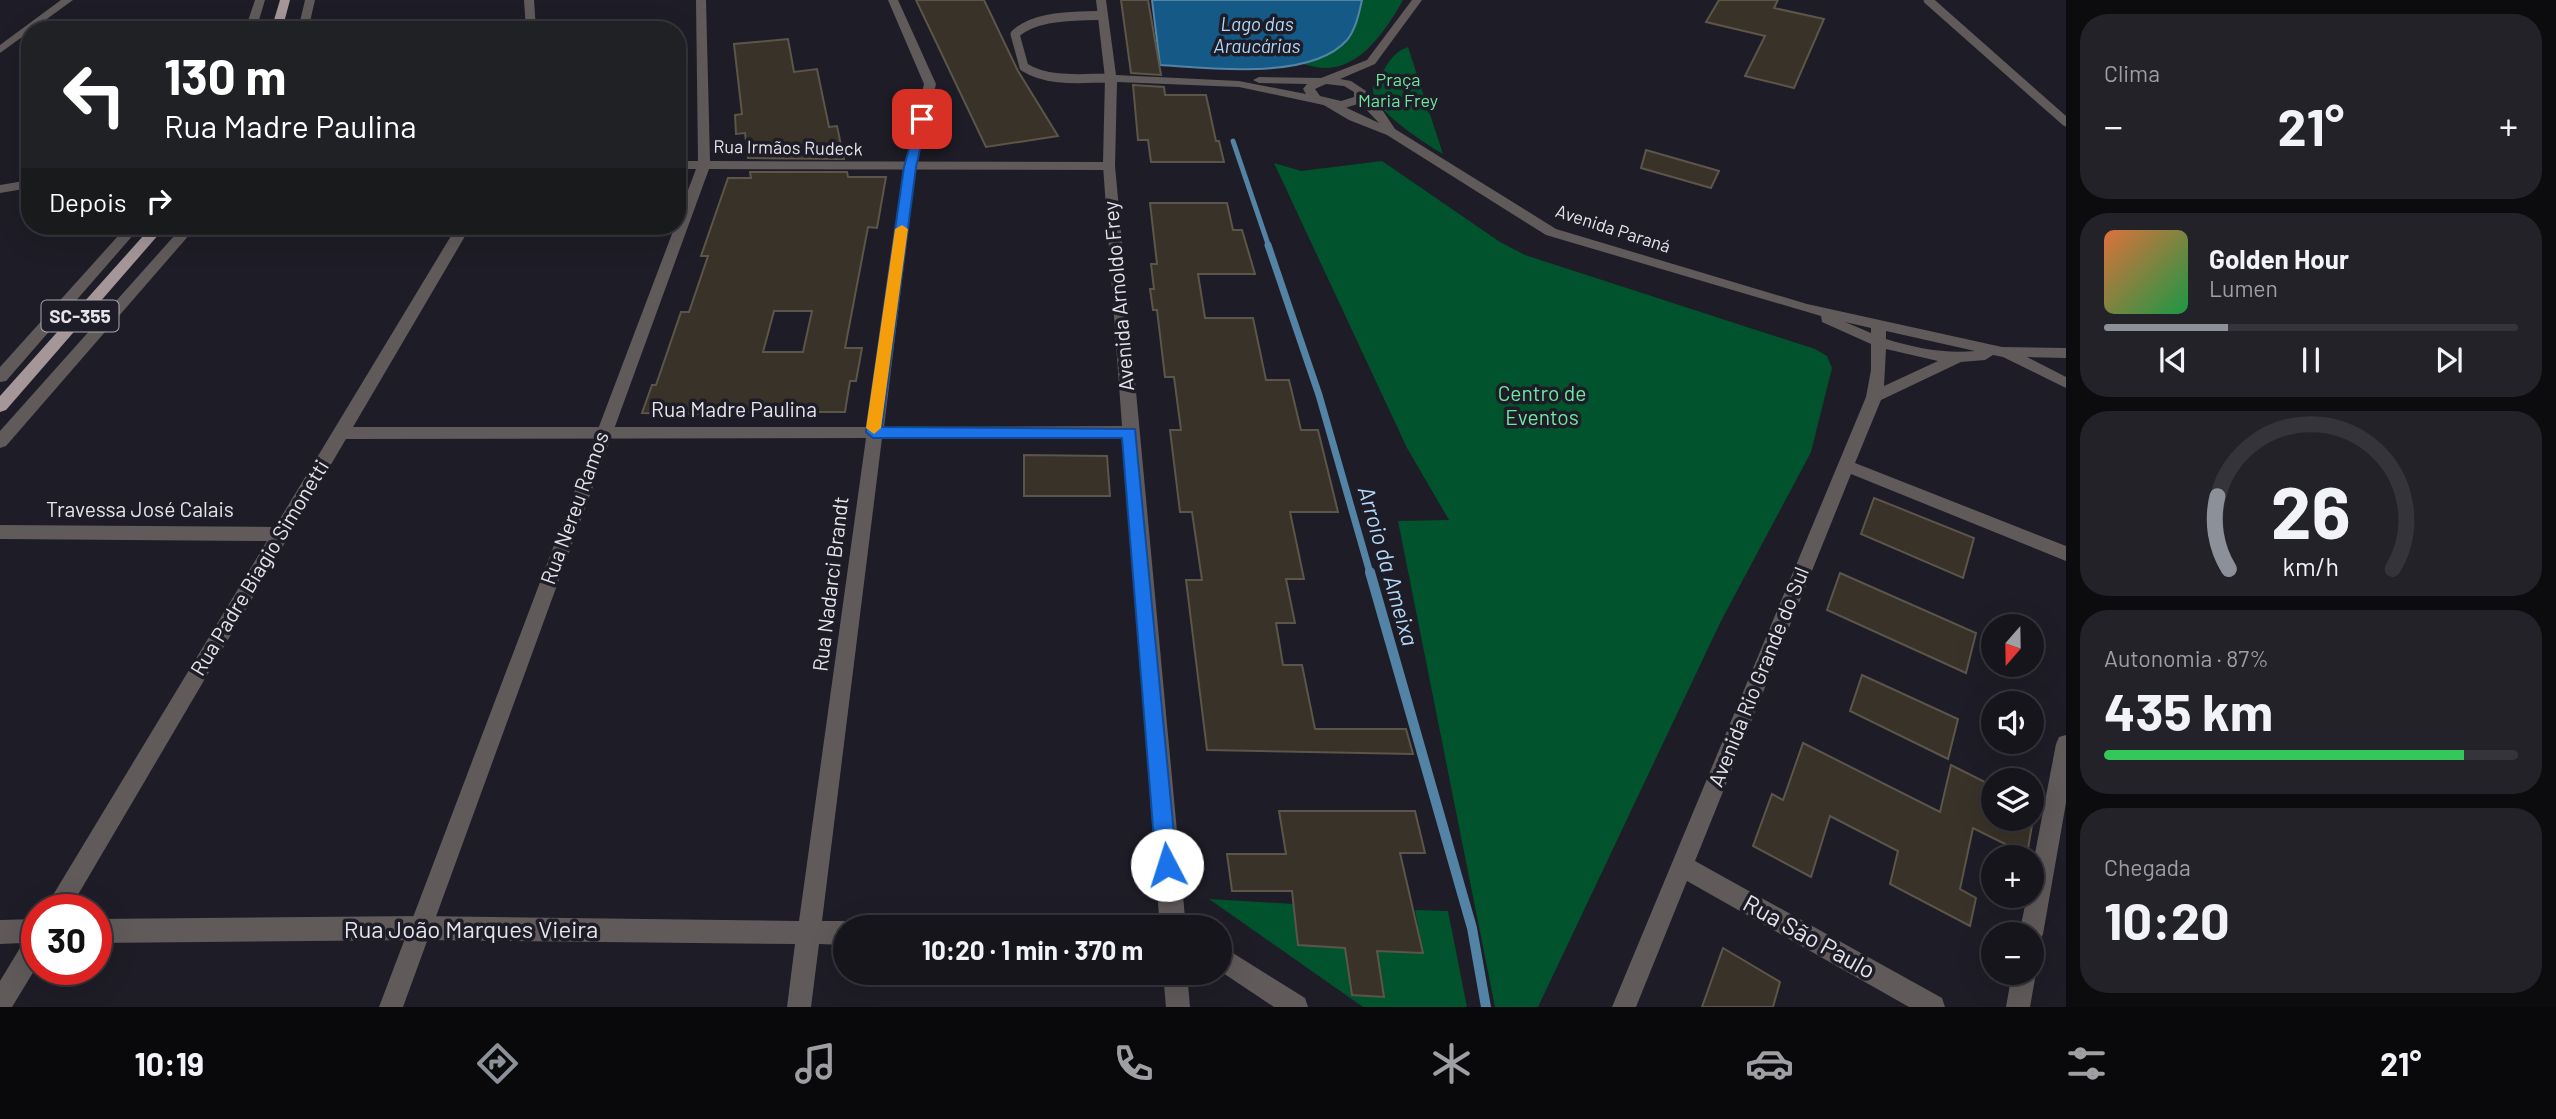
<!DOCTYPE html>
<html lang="pt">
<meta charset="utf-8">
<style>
body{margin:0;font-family:Barlow,sans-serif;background:#232229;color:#f1f3f6;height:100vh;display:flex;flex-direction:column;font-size:26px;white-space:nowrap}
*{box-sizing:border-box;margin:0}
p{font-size:23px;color:#9e9fa3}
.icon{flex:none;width:38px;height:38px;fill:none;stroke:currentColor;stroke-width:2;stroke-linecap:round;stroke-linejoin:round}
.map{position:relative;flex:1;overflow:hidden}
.drawer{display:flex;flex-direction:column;gap:14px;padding:14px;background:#0c0c0f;width:490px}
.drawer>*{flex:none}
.guide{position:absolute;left:21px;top:21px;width:665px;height:214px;border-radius:28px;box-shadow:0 7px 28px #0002,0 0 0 2px #35343b;background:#202124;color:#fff;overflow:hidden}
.needle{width:46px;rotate:200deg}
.buttons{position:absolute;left:1981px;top:614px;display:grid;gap:14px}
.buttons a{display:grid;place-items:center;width:63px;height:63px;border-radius:50%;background:#16151c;box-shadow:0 7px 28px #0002,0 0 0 2px #35343b;font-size:35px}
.speed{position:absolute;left:21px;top:894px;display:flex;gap:14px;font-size:35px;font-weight:700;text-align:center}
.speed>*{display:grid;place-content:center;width:91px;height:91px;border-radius:50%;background:#16151c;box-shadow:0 7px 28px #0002,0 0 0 2px #35343b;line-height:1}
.speed .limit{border:10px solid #d22;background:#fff;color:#111}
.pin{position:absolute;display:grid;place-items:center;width:60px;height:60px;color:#fff;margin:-30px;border-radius:14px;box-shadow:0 4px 10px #0006}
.me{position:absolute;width:77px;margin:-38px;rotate:355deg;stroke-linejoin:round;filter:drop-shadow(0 0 5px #0008)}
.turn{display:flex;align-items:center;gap:24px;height:147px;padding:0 28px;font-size:32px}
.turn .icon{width:91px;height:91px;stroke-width:2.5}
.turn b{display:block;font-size:49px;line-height:60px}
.then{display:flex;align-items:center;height:66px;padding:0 28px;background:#0003;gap:14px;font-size:26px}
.big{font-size:52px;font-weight:700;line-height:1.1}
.drawer .widget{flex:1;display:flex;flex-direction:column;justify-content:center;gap:10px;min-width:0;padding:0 24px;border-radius:28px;background:#232229}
.drawer .dial{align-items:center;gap:0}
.dial svg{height:182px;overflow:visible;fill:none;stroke:#35343b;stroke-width:7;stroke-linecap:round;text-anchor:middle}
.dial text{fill:#f1f3f6;stroke:none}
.song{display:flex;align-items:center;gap:21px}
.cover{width:84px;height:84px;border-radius:10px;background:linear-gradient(135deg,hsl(20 70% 55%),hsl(140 70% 35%))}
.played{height:7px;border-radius:4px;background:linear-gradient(90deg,#8c9099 30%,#35343b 30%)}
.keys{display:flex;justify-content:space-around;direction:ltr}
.heat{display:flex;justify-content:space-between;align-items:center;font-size:38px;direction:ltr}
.charge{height:10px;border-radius:5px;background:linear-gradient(90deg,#34c759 87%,#35343b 0)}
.trip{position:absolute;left:833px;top:915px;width:399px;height:70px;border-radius:35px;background:#16151c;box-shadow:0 7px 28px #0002,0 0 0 2px #35343b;font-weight:700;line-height:70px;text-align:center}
.dock{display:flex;height:112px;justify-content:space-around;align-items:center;background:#09080b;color:#9e9fa3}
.dock .icon{width:49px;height:49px}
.dock .current{color:#8c9099}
.dock b{font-size:32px;color:#f1f3f6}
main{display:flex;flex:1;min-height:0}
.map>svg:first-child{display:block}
.green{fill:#00532d}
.water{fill:#155a87;stroke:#5383a5;stroke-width:2}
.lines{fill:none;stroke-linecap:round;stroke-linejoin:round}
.stream-far2{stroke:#5383a5;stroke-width:5}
.stream-far1{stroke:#5383a5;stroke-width:7}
.stream{stroke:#5383a5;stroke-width:10}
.building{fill:#383228;stroke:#5c554a;stroke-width:2;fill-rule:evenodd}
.service{stroke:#605a5b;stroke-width:9}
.minor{fill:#605a5b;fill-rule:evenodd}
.tertiary{fill:#605a5b;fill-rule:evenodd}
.primary{fill:#a49699;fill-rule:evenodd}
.route{fill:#1a73e8;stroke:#114b97;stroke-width:2}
.slow{fill:#f59e0b}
.labels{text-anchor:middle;stroke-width:7;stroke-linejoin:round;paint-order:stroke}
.far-park-label{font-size:18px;fill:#6de9a0;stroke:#1e1c26}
.far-street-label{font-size:18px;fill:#e5e4eb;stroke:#1e1c26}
.far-water-label{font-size:19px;font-style:italic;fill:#b2dafa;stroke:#1e1c26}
.shield{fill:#1e1c26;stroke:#a9a8b0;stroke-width:2}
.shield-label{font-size:19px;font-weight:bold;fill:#e5e4eb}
.street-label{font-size:21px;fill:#e5e4eb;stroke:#1e1c26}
.park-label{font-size:21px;fill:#6de9a0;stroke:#1e1c26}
.water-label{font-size:23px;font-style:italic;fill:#b2dafa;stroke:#1e1c26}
.near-street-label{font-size:24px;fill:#e5e4eb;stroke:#1e1c26}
</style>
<main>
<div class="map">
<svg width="2066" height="1007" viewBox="0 0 2066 1007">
<rect width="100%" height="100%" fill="#1e1c26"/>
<g class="green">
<path d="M 1362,0 L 1403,0 C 1387,28 1362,68 1326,68 C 1319,68 1310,66 1303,64 C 1340,49 1353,39 1362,0 Z"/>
<path d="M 1408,47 L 1443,154 C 1427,144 1369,109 1373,87 C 1375,81 1381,74 1385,68 C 1390,59 1398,50 1408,47 Z"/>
<polygon points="1382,161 1500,242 1525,255 1815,349 1827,356 1832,368 1811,452 1721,621 1538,1007 1495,1007 1398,521 1449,520 1407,448 1274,163 1301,171"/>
<polygon points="1209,899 1294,904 1298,945 1345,948 1352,995 1384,996 1377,951 1423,953 1415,910 1448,911 1467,1007 1363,1007"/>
</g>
<path class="water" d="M 1152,0 L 1362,0 C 1359,13 1356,29 1347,40 C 1311,81 1209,68 1160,65 Z"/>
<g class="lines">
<polyline class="stream-far2" points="1233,141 1269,247"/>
<polyline class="stream-far1" points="1268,245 1319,395 1370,573"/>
<polyline class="stream" points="1370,572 1472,928 1486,1007"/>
</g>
<g class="building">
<polygon points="916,0 984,0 1018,71 1058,136 986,147"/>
<polygon points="1121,0 1148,0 1161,75 1131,73"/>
<polygon points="1719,0 1778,0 1774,8 1824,19 1794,88 1745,76 1765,36 1706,22"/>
<polygon points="788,39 794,72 817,69 829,127 837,126 844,159 748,158 745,133 736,134 735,115 742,114 734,44"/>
<polygon points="1133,85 1164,87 1165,95 1206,95 1216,141 1219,141 1224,162 1151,162 1148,140 1138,140"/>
<polygon points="1646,150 1719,171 1711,188 1641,168"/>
<path d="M 750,172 L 847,172 L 848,177 L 886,177 L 877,228 L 868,227 L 845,348 L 862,348 L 856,381 L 850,381 L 845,412 L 744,412 L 743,415 L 642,413 L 652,385 L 656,385 L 681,312 L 689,312 L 708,256 L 701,256 L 728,178 L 751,178 ZM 774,311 L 812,311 L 803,352 L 763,352 Z"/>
<polygon points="1150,203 1227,203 1233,230 1242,230 1255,274 1198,274 1205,318 1253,318 1266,380 1289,380 1301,430 1318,430 1338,512 1290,512 1304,579 1286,579 1295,623 1276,623 1283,665 1302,665 1315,729 1406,729 1413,754 1207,750 1186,580 1202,580 1192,512 1180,512 1170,430 1181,430 1174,377 1165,377 1157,310 1153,310 1150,289 1154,289 1151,264 1157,264"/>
<polygon points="1024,455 1107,456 1110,496 1024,496"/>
<polygon points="1874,498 1974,538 1963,578 1861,534"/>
<polygon points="1840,573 1976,633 1966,673 1827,610"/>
<polygon points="1862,675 1958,719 1948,759 1850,711"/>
<polygon points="1803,743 1940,812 1951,765 1993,786 1993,819 2033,819 2027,855 1973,828 1960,889 1976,898 1970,926 1890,884 1898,851 1830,816 1811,877 1753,846 1772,794 1783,800"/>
<polygon points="1279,811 1415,811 1425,853 1400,853 1423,953 1377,951 1384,997 1352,995 1345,948 1298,945 1292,891 1232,891 1227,854 1286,854"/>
<polygon points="1723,948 1780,982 1773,1007 1702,1007"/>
</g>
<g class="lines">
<g class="service">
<polyline points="1928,0 2066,122"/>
<path d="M 1103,15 C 1075,17 1037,14 1015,34 L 1024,67 C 1049,83 1083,78 1111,78"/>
</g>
<g class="minor">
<polygon points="61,0 73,0 0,53 0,45"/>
<polygon points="255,0 265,0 256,30 245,30"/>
<polygon points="305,0 315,0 308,30 298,30"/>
<polygon points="524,0 534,0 536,30 526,30"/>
<polygon points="888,0 898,0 936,84 916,167 884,427 1122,426 1103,166 1109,162 1115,166 1186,928 1074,928 1078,920 1086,916 1159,916 1123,438 882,438 822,921 845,921 854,928 845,928 845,945 819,944 811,1007 787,1007 795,944 420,940 96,943 96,919 420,916 799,921 866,438 346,439 69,910 44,910 267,541 0,539 0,525 275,527 457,226 471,226 353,427 867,427 904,167 924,84"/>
<path d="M 1357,94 L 1365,94 L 1381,108 L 1395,129 L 1556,229 L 1807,304 L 2002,347 L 2066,348 L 2066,358 L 2027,357 L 2066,377 L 2066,388 L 2003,357 L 1993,355 L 1985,360 L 1961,362 L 1881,400 L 1855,463 L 2066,546 L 2066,561 L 1851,474 L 1695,861 L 1942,998 L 1945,1007 L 1909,1007 L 1687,881 L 1636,1007 L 1612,1007 L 1866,397 L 1871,370 L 1871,344 L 1822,322 L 1821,316 L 1546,235 L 1387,135 L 1349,120 L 1322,104 L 1332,101 L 1379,123 L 1357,100 ZM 1845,322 L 1871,328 L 1871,333 ZM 1886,331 L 1975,351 C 1945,354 1915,348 1886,339 ZM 1886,349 L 1938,361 L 1884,386 Z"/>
<polygon points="127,226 141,226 6,381 0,382 0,367"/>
<polygon points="183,226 197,226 6,446 0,448 0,431"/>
<polygon points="2066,735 2066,803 2043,934 2039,942 2032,945 2032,934 2019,934 2027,896 2032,896 2032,869 2056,744 2059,737"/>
<polygon points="37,919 37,966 12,1007 0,1007 0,981 23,943 0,944 0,920"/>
<polygon points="1220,945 1305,998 1308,1007 1274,1007 1220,971"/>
<polygon points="2032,964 2036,973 2030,1007 2006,1007 2012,973 2032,973"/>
<polygon points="1163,973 1187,973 1190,1007 1166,1007"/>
</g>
<g class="tertiary">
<path d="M 696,0 L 706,0 L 710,161 L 1103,162 L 1105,78 L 1096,0 L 1106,0 L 1116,75 L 1239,81 L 1306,94 L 1303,89 L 1307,84 L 1259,83 L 1253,80 L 1259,77 L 1321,78 L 1367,60 L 1412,0 L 1422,0 L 1375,64 L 1340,79 L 1351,81 L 1366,91 L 1364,102 L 1342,109 L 1239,87 L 1117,82 L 1115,166 L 1109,170 L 709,169 L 403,1007 L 379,1007 L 675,226 L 677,226 L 677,219 L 696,169 L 677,169 L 677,161 L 698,161 ZM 1326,84 L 1344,86 L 1354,92 L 1354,97 L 1341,101 L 1320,96 L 1315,89 Z"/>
<polygon points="30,180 30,188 0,193 0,185"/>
</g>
<g class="primary">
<polygon points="280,0 290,0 282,30 271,30"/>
<polygon points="152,226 166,226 6,410 0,412 0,396"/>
</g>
</g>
<polygon class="route" points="918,116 927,119 916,167 882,427 1135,429 1177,865 1174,872 1167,875 1159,872 1156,865 1122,438 873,438 866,432 904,167"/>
<polygon class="slow" points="902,225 908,229 881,428 874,434 866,428 895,229"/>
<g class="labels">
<g class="far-park-label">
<text x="1398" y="86">Praça<tspan x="1398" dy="21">Maria Frey</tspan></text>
</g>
<g class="far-street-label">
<text transform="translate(788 148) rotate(1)" y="6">Rua Irmãos Rudeck</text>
<text transform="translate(1613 229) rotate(18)" y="6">Avenida Paraná</text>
</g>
<g class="far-water-label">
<text x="1257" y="31">Lago das<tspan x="1257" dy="22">Araucárias</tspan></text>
</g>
<rect class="shield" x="41.5" y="300.5" width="77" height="31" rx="5"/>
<g class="shield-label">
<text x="80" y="323">SC-355</text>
</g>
<g class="street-label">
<text transform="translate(1119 296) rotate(-95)" y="7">Avenida Arnoldo Frey</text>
<text x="734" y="417">Rua Madre Paulina</text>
<text transform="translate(575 508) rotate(-70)" y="7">Rua Nereu Ramos</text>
<text x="140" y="517">Travessa José Calais</text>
<text transform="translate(260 568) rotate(-59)" y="7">Rua Padre Biagio Simonetti</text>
<text transform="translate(831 584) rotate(-83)" y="7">Rua Nadarci Brandt</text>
<text transform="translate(1759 677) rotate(-68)" y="7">Avenida Rio Grande do Sul</text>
</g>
<g class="park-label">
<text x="1542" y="401">Centro de<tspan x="1542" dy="24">Eventos</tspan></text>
</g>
<g class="water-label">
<text transform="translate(1388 566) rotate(74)" y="8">Arroio da Ameixa</text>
</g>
<g class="near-street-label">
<text x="471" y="938">Rua João Marques Vieira</text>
<text transform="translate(1809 937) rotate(29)" y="8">Rua São Paulo</text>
</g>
</g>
</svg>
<div class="buttons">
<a><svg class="needle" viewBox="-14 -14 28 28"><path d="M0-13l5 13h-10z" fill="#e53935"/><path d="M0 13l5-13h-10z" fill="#9e9fa3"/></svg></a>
<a><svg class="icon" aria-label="sound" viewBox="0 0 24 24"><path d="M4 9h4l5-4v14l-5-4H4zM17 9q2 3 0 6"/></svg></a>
<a><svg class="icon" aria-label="layers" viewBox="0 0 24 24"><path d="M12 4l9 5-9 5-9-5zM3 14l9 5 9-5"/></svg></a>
<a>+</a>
<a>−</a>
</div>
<div class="speed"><div class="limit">30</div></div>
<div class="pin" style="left:922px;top:119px;background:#d93025"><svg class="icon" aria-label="arrive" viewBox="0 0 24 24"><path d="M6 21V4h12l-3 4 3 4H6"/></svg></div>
<svg class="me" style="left:1167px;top:865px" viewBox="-20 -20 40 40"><circle r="19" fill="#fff"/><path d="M0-13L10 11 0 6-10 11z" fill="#1a73e8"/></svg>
<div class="trip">10:20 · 1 min · 370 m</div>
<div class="guide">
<div class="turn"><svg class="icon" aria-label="left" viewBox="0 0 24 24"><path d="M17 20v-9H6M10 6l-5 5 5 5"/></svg><div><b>130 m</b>Rua Madre Paulina</div></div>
<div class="then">Depois<svg class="icon" aria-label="right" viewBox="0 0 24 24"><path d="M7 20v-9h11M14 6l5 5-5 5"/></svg></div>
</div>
</div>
<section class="drawer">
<div class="widget"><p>Clima</p>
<div class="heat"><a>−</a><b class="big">21°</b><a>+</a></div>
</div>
<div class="widget">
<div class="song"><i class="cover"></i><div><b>Golden Hour</b><p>Lumen</p></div></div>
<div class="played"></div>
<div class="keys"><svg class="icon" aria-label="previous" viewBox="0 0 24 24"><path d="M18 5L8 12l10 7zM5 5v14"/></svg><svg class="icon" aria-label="pause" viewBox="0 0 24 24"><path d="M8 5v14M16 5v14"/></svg><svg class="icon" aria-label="next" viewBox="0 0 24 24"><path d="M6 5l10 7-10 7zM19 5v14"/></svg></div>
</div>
<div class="widget dial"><svg viewBox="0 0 100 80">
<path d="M14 69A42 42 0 1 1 86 69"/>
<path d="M14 69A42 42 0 0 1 9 37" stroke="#8c9099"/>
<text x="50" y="56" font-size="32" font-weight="700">26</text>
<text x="50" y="72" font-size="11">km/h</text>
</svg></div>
<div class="widget"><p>Autonomia · 87%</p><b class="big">435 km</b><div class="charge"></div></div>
<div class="widget"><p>Chegada</p><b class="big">10:20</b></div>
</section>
</main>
<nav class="dock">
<b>10:19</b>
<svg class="icon current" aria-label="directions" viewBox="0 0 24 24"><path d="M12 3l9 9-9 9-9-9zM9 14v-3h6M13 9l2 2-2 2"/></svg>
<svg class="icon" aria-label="music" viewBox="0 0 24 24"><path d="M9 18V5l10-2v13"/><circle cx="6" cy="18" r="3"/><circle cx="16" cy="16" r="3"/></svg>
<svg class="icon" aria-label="phone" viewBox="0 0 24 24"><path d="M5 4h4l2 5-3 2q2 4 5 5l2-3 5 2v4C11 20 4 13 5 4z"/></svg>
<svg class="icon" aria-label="climate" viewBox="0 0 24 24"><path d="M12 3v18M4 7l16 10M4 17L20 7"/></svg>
<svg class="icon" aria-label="car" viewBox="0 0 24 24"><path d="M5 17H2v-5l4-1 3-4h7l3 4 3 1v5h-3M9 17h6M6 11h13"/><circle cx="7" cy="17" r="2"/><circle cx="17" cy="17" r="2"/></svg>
<svg class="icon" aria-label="filters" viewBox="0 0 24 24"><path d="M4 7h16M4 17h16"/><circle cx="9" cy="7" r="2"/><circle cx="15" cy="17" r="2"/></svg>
<b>21°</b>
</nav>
